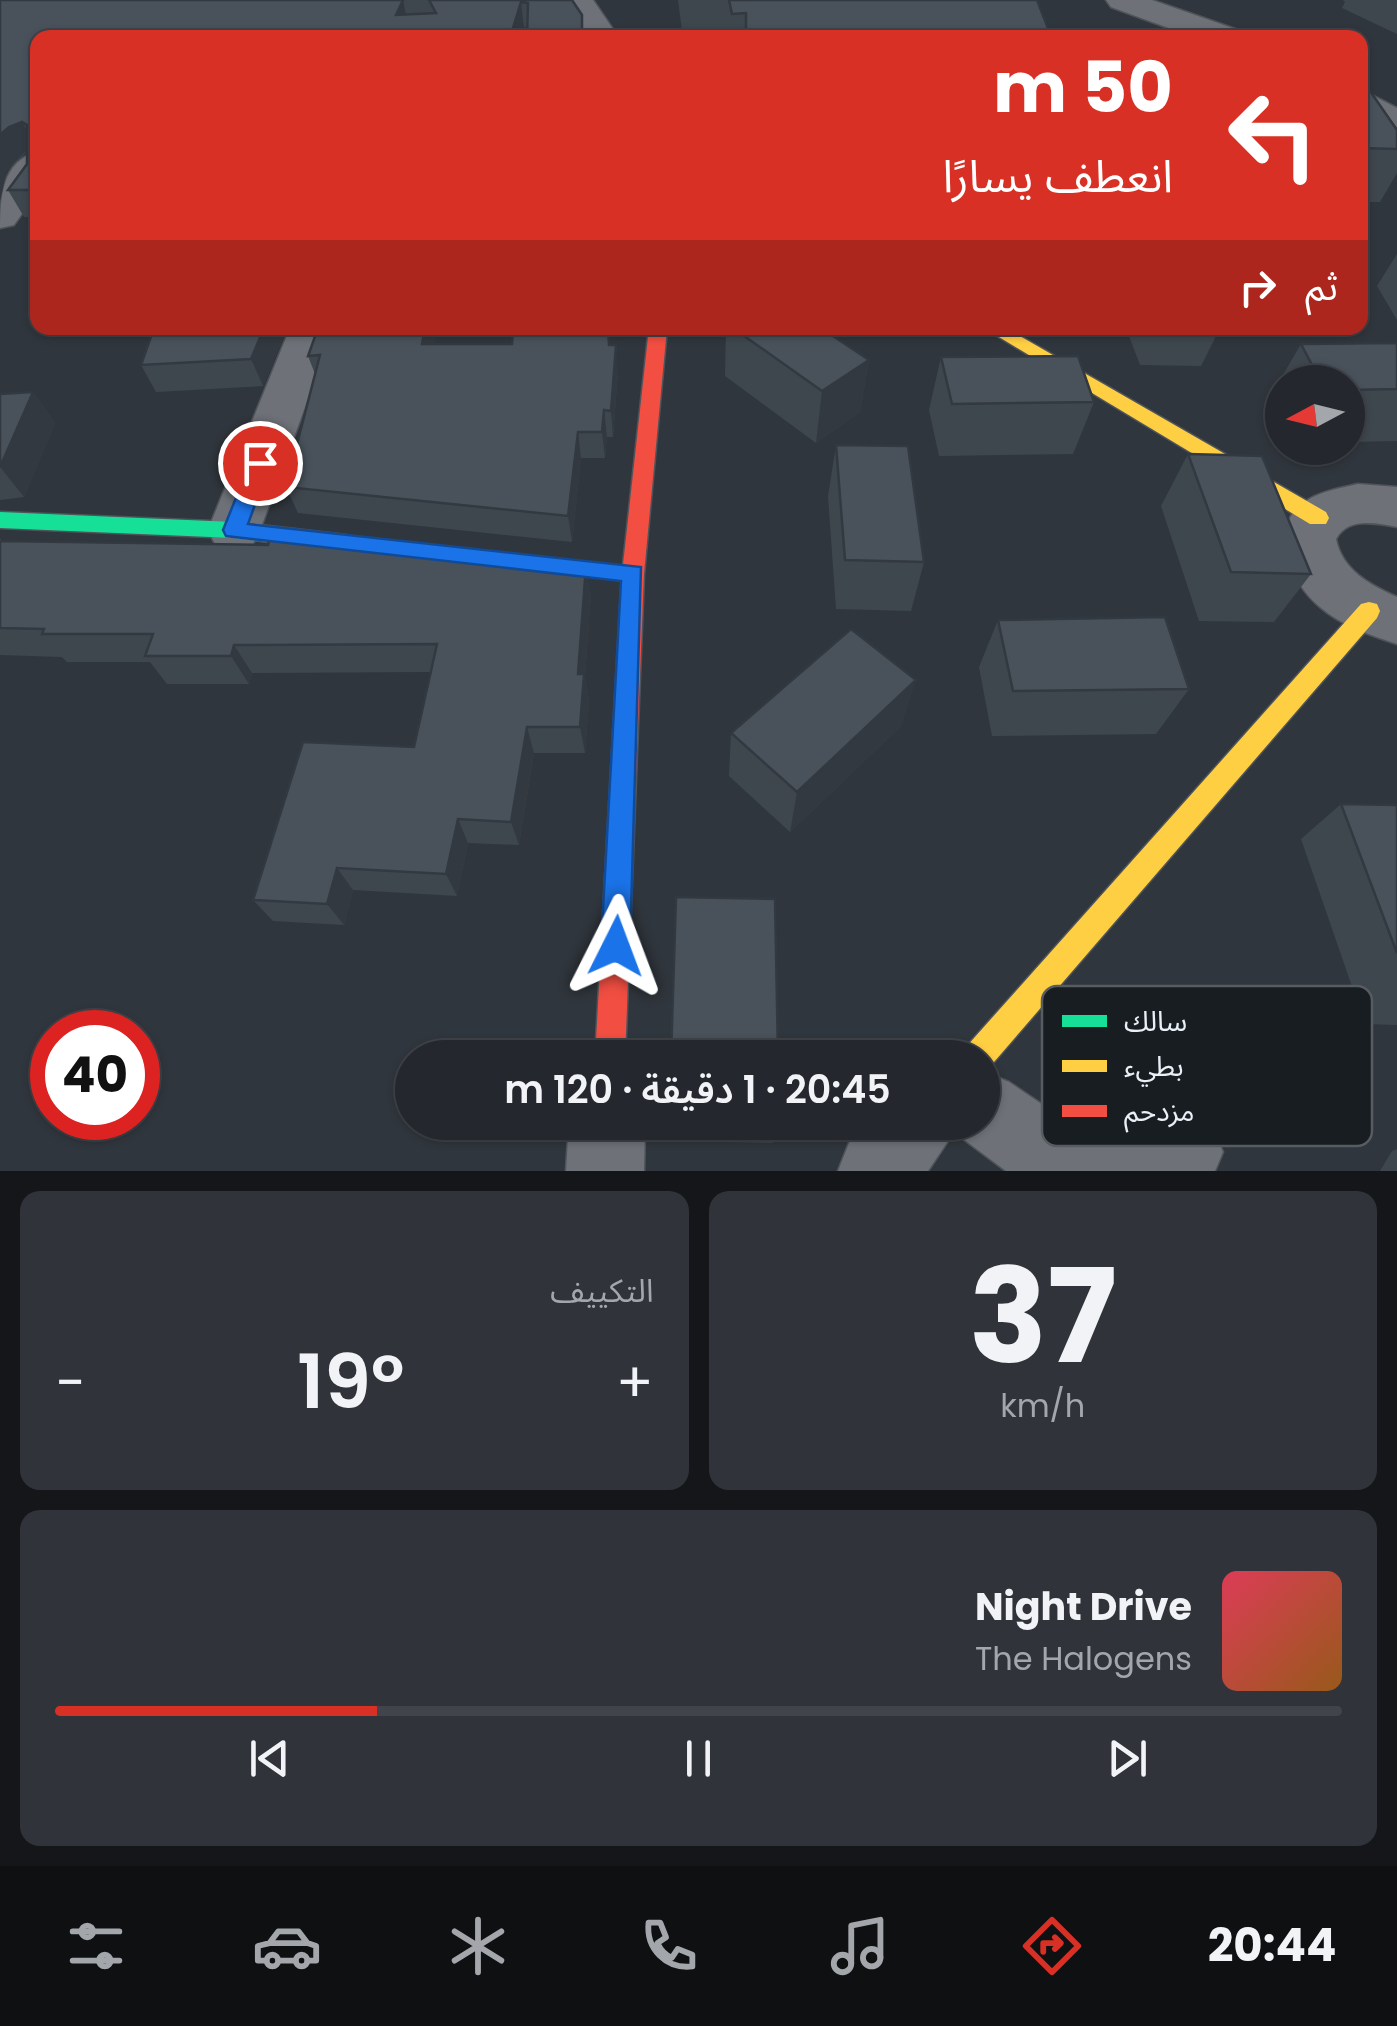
<!DOCTYPE html>
<html lang="ar">
<meta charset="utf-8">
<style>
body{margin:0;font-family:Poppins,"Noto Sans Arabic",sans-serif;background:#30343a;color:#f1f3f6;direction:rtl;height:100vh;display:flex;flex-direction:column;font-size:38px;white-space:nowrap}
*{box-sizing:border-box;margin:0}
p{font-size:32px;color:#a3a6aa}
.icon{flex:none;width:55px;height:55px;fill:none;stroke:currentColor;stroke-width:2;stroke-linecap:round;stroke-linejoin:round}
.map{position:relative;height:1171px;overflow:hidden;direction:ltr}
.panel{display:flex;flex-direction:column;gap:20px;padding:20px;background:#141619;flex:1}
.panel>*{flex:none}
.hud{position:absolute;left:30px;top:30px;width:1338px;height:305px;border-radius:20px;box-shadow:0 2px 8px #0004,0 0 0 2px #41444a;direction:rtl;background:#d93025;color:#fff;overflow:hidden}
.needle{width:65px;rotate:263deg}
.buttons{position:absolute;left:1265px;top:365px;display:grid;gap:20px}
.buttons a{display:grid;place-items:center;width:100px;height:100px;border-radius:50%;background:#24282e;box-shadow:0 2px 8px #0004,0 0 0 2px #41444a;font-size:50px}
.speed{position:absolute;left:30px;top:1010px;display:flex;gap:20px;font-size:50px;font-weight:700;text-align:center}
.speed>*{display:grid;place-content:center;width:130px;height:130px;border-radius:50%;background:#24282e;box-shadow:0 2px 8px #0004,0 0 0 2px #41444a;line-height:1}
.speed .limit{border:15px solid #d22;background:#fff;color:#111}
.pin{position:absolute;display:grid;place-items:center;width:85px;height:85px;color:#fff;margin:-42px;border:5px solid #fff;border-radius:50%;box-shadow:0 2px 10px #0007}
.me{position:absolute;width:110px;margin:-55px;rotate:3deg;stroke-linejoin:round;filter:drop-shadow(0 0 8px #0008)}
.turn{display:flex;align-items:center;gap:35px;height:210px;padding:0 30px;font-size:45px}
.turn .icon{width:130px;height:130px;stroke-width:2.5}
.turn b{display:block;font-size:70px;line-height:85px}
.then{display:flex;align-items:center;height:95px;padding:0 30px;background:#0003;gap:20px;font-size:38px}
.big{font-size:75px;font-weight:600;line-height:1.1}
.panel .card{flex:1;display:flex;flex-direction:column;justify-content:center;gap:15px;min-width:0;padding:0 35px;border-radius:20px;background:#30343a}
.panel .dial{align-items:center;gap:0}
.dial b{font-size:130px;line-height:1}
.song{display:flex;align-items:center;gap:30px}
.cover{width:120px;height:120px;border-radius:15px;background:linear-gradient(135deg,hsl(350 70% 55%),hsl(30 70% 35%))}
.played{height:10px;border-radius:5px;background:linear-gradient(90deg,#d93025 25%,#41444a 25%)}
.keys{display:flex;justify-content:space-around;direction:ltr}
.heat{display:flex;justify-content:space-between;align-items:center;font-size:55px;direction:ltr}
.panel .tiles{flex:1;display:grid;gap:20px;grid-template-columns:1fr 1fr}
.card:last-child{grid-column:span 2}
.trip{position:absolute;left:395px;top:1040px;width:605px;height:100px;border-radius:50px;background:#24282e;box-shadow:0 2px 8px #0004,0 0 0 2px #41444a;font-weight:600;line-height:100px;text-align:center;direction:rtl}
.menu{display:flex;height:160px;justify-content:space-around;align-items:center;background:#0e1012;color:#a3a6aa}
.menu .icon{width:70px;height:70px}
.menu .current{color:#d93025}
.menu b{font-size:45px;color:#f1f3f6}
.map>svg:first-child{display:block}
.lines{fill:none;stroke-linecap:round;stroke-linejoin:round}
.street-casing{stroke:#4f545a;stroke-width:3}
.fast-casing{stroke:#4f545a;stroke-width:3}
.slow-casing{stroke:#4f545a;stroke-width:3}
.jam-casing{stroke:#4f545a;stroke-width:3}
.street{fill:#6e7278;fill-rule:evenodd}
.fast{fill:#16e098;fill-rule:evenodd}
.slow{fill:#ffcf43;fill-rule:evenodd}
.jam{fill:#f24e42;fill-rule:evenodd}
.wall{fill:#3f474e}
.shaded-wall{fill:#333940}
.building{fill:#49525b;stroke:#333940;stroke-width:2.5}
.route{fill:#1a73e8;stroke:#114b97;stroke-width:2.5}
.key{fill:#181d22;stroke:#565c62;stroke-width:2.5}
.key-label{font-size:28px;fill:#e8eff7}
</style>
<div class="map">
<svg width="1397" height="1171" viewBox="0 0 1397 1171">
<rect width="100%" height="100%" fill="#30363d"/>
<g class="lines">
<defs>
<g id="street">
<polygon points="561,0 593,0 619,38 586,38"/>
<polygon points="1106,0 1152,0 1241,31 1245,38 1196,38 1111,7"/>
<polygon points="1360,89 1397,108 1397,135 1360,116"/>
<path d="M 38,152 L 38,191 L 14,225 L 0,228 C 0,198 2,160 38,152 Z"/>
<polygon points="290,328 334,328 260,530 253,544 234,550 215,544 208,530"/>
<path d="M 1358,484 L 1397,487 L 1397,527 C 1375,523 1348,517 1336,539 C 1342,570 1370,585 1397,597 L 1397,644 C 1370,635 1342,626 1320,607 C 1290,582 1265,528 1306,501 C 1321,491 1341,488 1358,484 Z"/>
<polygon points="982,1071 1009,1082 1080,1130 1184,1113 1211,1125 1223,1152 1215,1171 1006,1171 954,1132 928,1171 838,1171 849,1143 868,1122 982,1122"/>
<polygon points="569,1122 645,1122 644,1171 566,1171"/>
</g>
<polygon id="fast" points="0,512 234,522 346,535 357,543 346,551 234,538 0,528"/>
<g id="slow">
<polygon points="984,328 1006,328 1326,512 1329,518 1326,524 1310,524"/>
<polygon points="1369,602 1377,604 1380,611 1377,618 988,1069 982,1071 982,1058 962,1058 966,1047 1361,604"/>
</g>
<polygon id="jam" points="649,328 667,328 644,574 625,1058 595,1058 622,574"/>
</defs>
<use href="#street" class="street-casing"/>
<use href="#fast" class="fast-casing"/>
<use href="#slow" class="slow-casing"/>
<use href="#jam" class="jam-casing"/>
<use href="#street" class="street"/>
<use href="#fast" class="fast"/>
<use href="#slow" class="slow"/>
<use href="#jam" class="jam"/>
</g>
<g class="wall">
<polygon points="0,0 572,0 582,15 584,38 527,38 527,28 524,27 521,38 38,38 38,217 24,217 8,190 27,164 27,152 7,170 0,201"/>
<polygon points="678,0 1037,0 1051,36 1050,38 728,38 726,29 682,31"/>
<polygon points="1343,0 1397,0 1397,34 1342,8 1345,2"/>
<polygon points="1360,91 1397,130 1397,173 1380,202 1360,202"/>
<polygon points="1397,254 1397,320 1377,286"/>
<polygon points="154,328 287,328 263,386 156,392 141,365"/>
<polygon points="513,328 609,328 610,345 618,372 613,437 607,437 605,458 581,458 572,542 298,513 286,487 315,374 308,356 434,344 512,344"/>
<polygon points="726,328 821,328 869,360 860,412 816,443 725,376"/>
<polygon points="1126,328 1220,328 1201,366 1140,365"/>
<polygon points="1397,343 1397,441 1348,442 1348,382 1282,382 1282,423 1270,397 1301,344"/>
<polygon points="941,357 1094,402 1073,454 939,456 929,410"/>
<polygon points="33,392 55,423 24,497 0,500 0,394"/>
<polygon points="836,445 924,562 911,611 836,609 828,496"/>
<polygon points="1188,454 1311,574 1274,622 1199,621 1161,506"/>
<polygon points="0,538 2,541 591,594 585,676 589,701 585,753 534,753 519,845 468,843 457,896 353,890 344,925 273,921 253,900 414,747 431,672 252,673 249,684 167,684 150,662 67,662 62,657 0,655"/>
<polygon points="998,620 1189,689 1156,734 992,736 979,667"/>
<polygon points="902,725 790,832 729,776 731,733"/>
<polygon points="1341,804 1397,805 1397,1025 1365,1024 1301,839"/>
<polygon points="669,1122 780,1122 773,1143 671,1141"/>
<polygon points="1397,1149 1397,1171 1380,1171 1392,1151"/>
</g>
<g class="shaded-wall">
<polygon points="403,0 408,25 396,15"/>
<polygon points="521,2 524,27 521,38 510,38"/>
<polygon points="22,122 37,148 24,153 7,170 0,201 0,135 9,127"/>
<polygon points="264,328 287,328 263,386 251,359"/>
<polygon points="425,328 437,328 430,371 422,344"/>
<polygon points="616,345 618,372 613,437 611,411"/>
<polygon points="869,360 860,412 816,443 822,391"/>
<polygon points="33,392 55,423 24,497 0,467"/>
<polygon points="604,410 607,437 605,458 602,432"/>
<polygon points="578,432 581,458 572,542 568,516"/>
<polygon points="586,565 591,594 585,676 589,701 585,753 580,727 578,674"/>
<polygon points="234,645 252,673 249,684 231,656"/>
<polygon points="916,680 902,725 790,832 797,792"/>
<polygon points="527,727 534,753 519,845 511,822"/>
<polygon points="458,819 468,843 457,896 446,874"/>
<polygon points="337,868 353,890 344,925 327,904"/>
</g>
<g class="building">
<polygon points="0,0 403,0 396,15 436,13 429,0 572,0 582,15 582,38 527,38 528,3 521,2 510,38 38,38 38,190 8,190 27,164 27,125 22,122 9,127 0,135"/>
<polygon points="729,0 1037,0 1051,36 969,38 967,30 794,32 794,38 746,38 746,13 732,14"/>
<polygon points="1360,91 1370,91 1397,130 1397,149 1360,148"/>
<polygon points="154,328 264,328 251,359 141,365"/>
<polygon points="318,328 425,328 422,344 512,344 513,328 608,328 609,345 616,345 611,411 604,410 602,432 578,432 568,516 286,487 320,355 308,356"/>
<polygon points="733,328 821,328 869,360 822,391"/>
<polygon points="1397,343 1397,389 1348,390 1348,382 1321,382 1301,344"/>
<polygon points="1078,356 1094,402 952,404 941,357"/>
<polygon points="33,392 0,467 0,394"/>
<polygon points="836,445 908,446 924,562 845,560"/>
<polygon points="1188,454 1262,456 1311,574 1231,572"/>
<polygon points="272,530 586,565 578,674 584,674 580,727 527,727 511,822 458,819 446,874 337,868 327,904 253,900 303,742 414,747 437,644 234,645 231,656 145,656 153,634 42,634 44,629 0,628 0,541 268,545"/>
<polygon points="1165,617 1189,689 1013,691 998,620"/>
<polygon points="851,629 916,680 797,792 731,733"/>
<polygon points="1341,804 1397,805 1397,953"/>
<polygon points="676,897 775,899 778,1058 671,1058"/>
</g>
<polygon class="route" points="260,455 270,463 248,524 641,567 630,946 626,956 616,960 605,956 601,946 621,581 226,536 223,530 250,463"/>
<rect x="1042" y="986" width="330" height="160" rx="15" class="key"/>
<rect x="1062" y="1015" width="45" height="12" fill="#16e098"/>
<rect x="1062" y="1060" width="45" height="12" fill="#ffcf43"/>
<rect x="1062" y="1105" width="45" height="12" fill="#f24e42"/>
<g class="key-label">
<text x="1124" y="1031">سالك</text>
<text x="1124" y="1076">بطيء</text>
<text x="1124" y="1121">مزدحم</text>
</g>
</svg>
<div class="buttons">
<a><svg class="needle" viewBox="-14 -14 28 28"><path d="M0-13l5 13h-10z" fill="#e53935"/><path d="M0 13l5-13h-10z" fill="#a3a6aa"/></svg></a>
</div>
<div class="speed"><div class="limit">40</div></div>
<div class="pin" style="left:260px;top:463px;background:#d93025"><svg class="icon" aria-label="arrive" viewBox="0 0 24 24"><path d="M6 21V4h12l-3 4 3 4H6"/></svg></div>
<svg class="me" style="left:616px;top:946px" viewBox="-20 -20 40 40"><path d="M0-17L14 15 0 8-14 15z" fill="#1a73e8" stroke="#fff" stroke-width="4"/></svg>
<div class="trip">20:45 · 1 دقيقة · 120 m</div>
<div class="hud">
<div class="turn"><svg class="icon" aria-label="left" viewBox="0 0 24 24"><path d="M17 20v-9H6M10 6l-5 5 5 5"/></svg><div><b>50 m</b>انعطف يسارًا</div></div>
<div class="then">ثم<svg class="icon" aria-label="right" viewBox="0 0 24 24"><path d="M7 20v-9h11M14 6l5 5-5 5"/></svg></div>
</div>
</div>
<section class="panel">
<div class="tiles">
<div class="card dial"><b>37</b><p>km/h</p></div>
<div class="card"><p>التكييف</p>
<div class="heat"><a>−</a><b class="big">19°</b><a>+</a></div>
</div>
<div class="card">
<div class="song"><i class="cover"></i><div><b>Night Drive</b><p>The Halogens</p></div></div>
<div class="played"></div>
<div class="keys"><svg class="icon" aria-label="previous" viewBox="0 0 24 24"><path d="M18 5L8 12l10 7zM5 5v14"/></svg><svg class="icon" aria-label="pause" viewBox="0 0 24 24"><path d="M8 5v14M16 5v14"/></svg><svg class="icon" aria-label="next" viewBox="0 0 24 24"><path d="M6 5l10 7-10 7zM19 5v14"/></svg></div>
</div>
</div>
</section>
<nav class="menu">
<b>20:44</b>
<svg class="icon current" aria-label="directions" viewBox="0 0 24 24"><path d="M12 3l9 9-9 9-9-9zM9 14v-3h6M13 9l2 2-2 2"/></svg>
<svg class="icon" aria-label="music" viewBox="0 0 24 24"><path d="M9 18V5l10-2v13"/><circle cx="6" cy="18" r="3"/><circle cx="16" cy="16" r="3"/></svg>
<svg class="icon" aria-label="phone" viewBox="0 0 24 24"><path d="M5 4h4l2 5-3 2q2 4 5 5l2-3 5 2v4C11 20 4 13 5 4z"/></svg>
<svg class="icon" aria-label="climate" viewBox="0 0 24 24"><path d="M12 3v18M4 7l16 10M4 17L20 7"/></svg>
<svg class="icon" aria-label="car" viewBox="0 0 24 24"><path d="M5 17H2v-5l4-1 3-4h7l3 4 3 1v5h-3M9 17h6M6 11h13"/><circle cx="7" cy="17" r="2"/><circle cx="17" cy="17" r="2"/></svg>
<svg class="icon" aria-label="filters" viewBox="0 0 24 24"><path d="M4 7h16M4 17h16"/><circle cx="9" cy="7" r="2"/><circle cx="15" cy="17" r="2"/></svg>
</nav>
